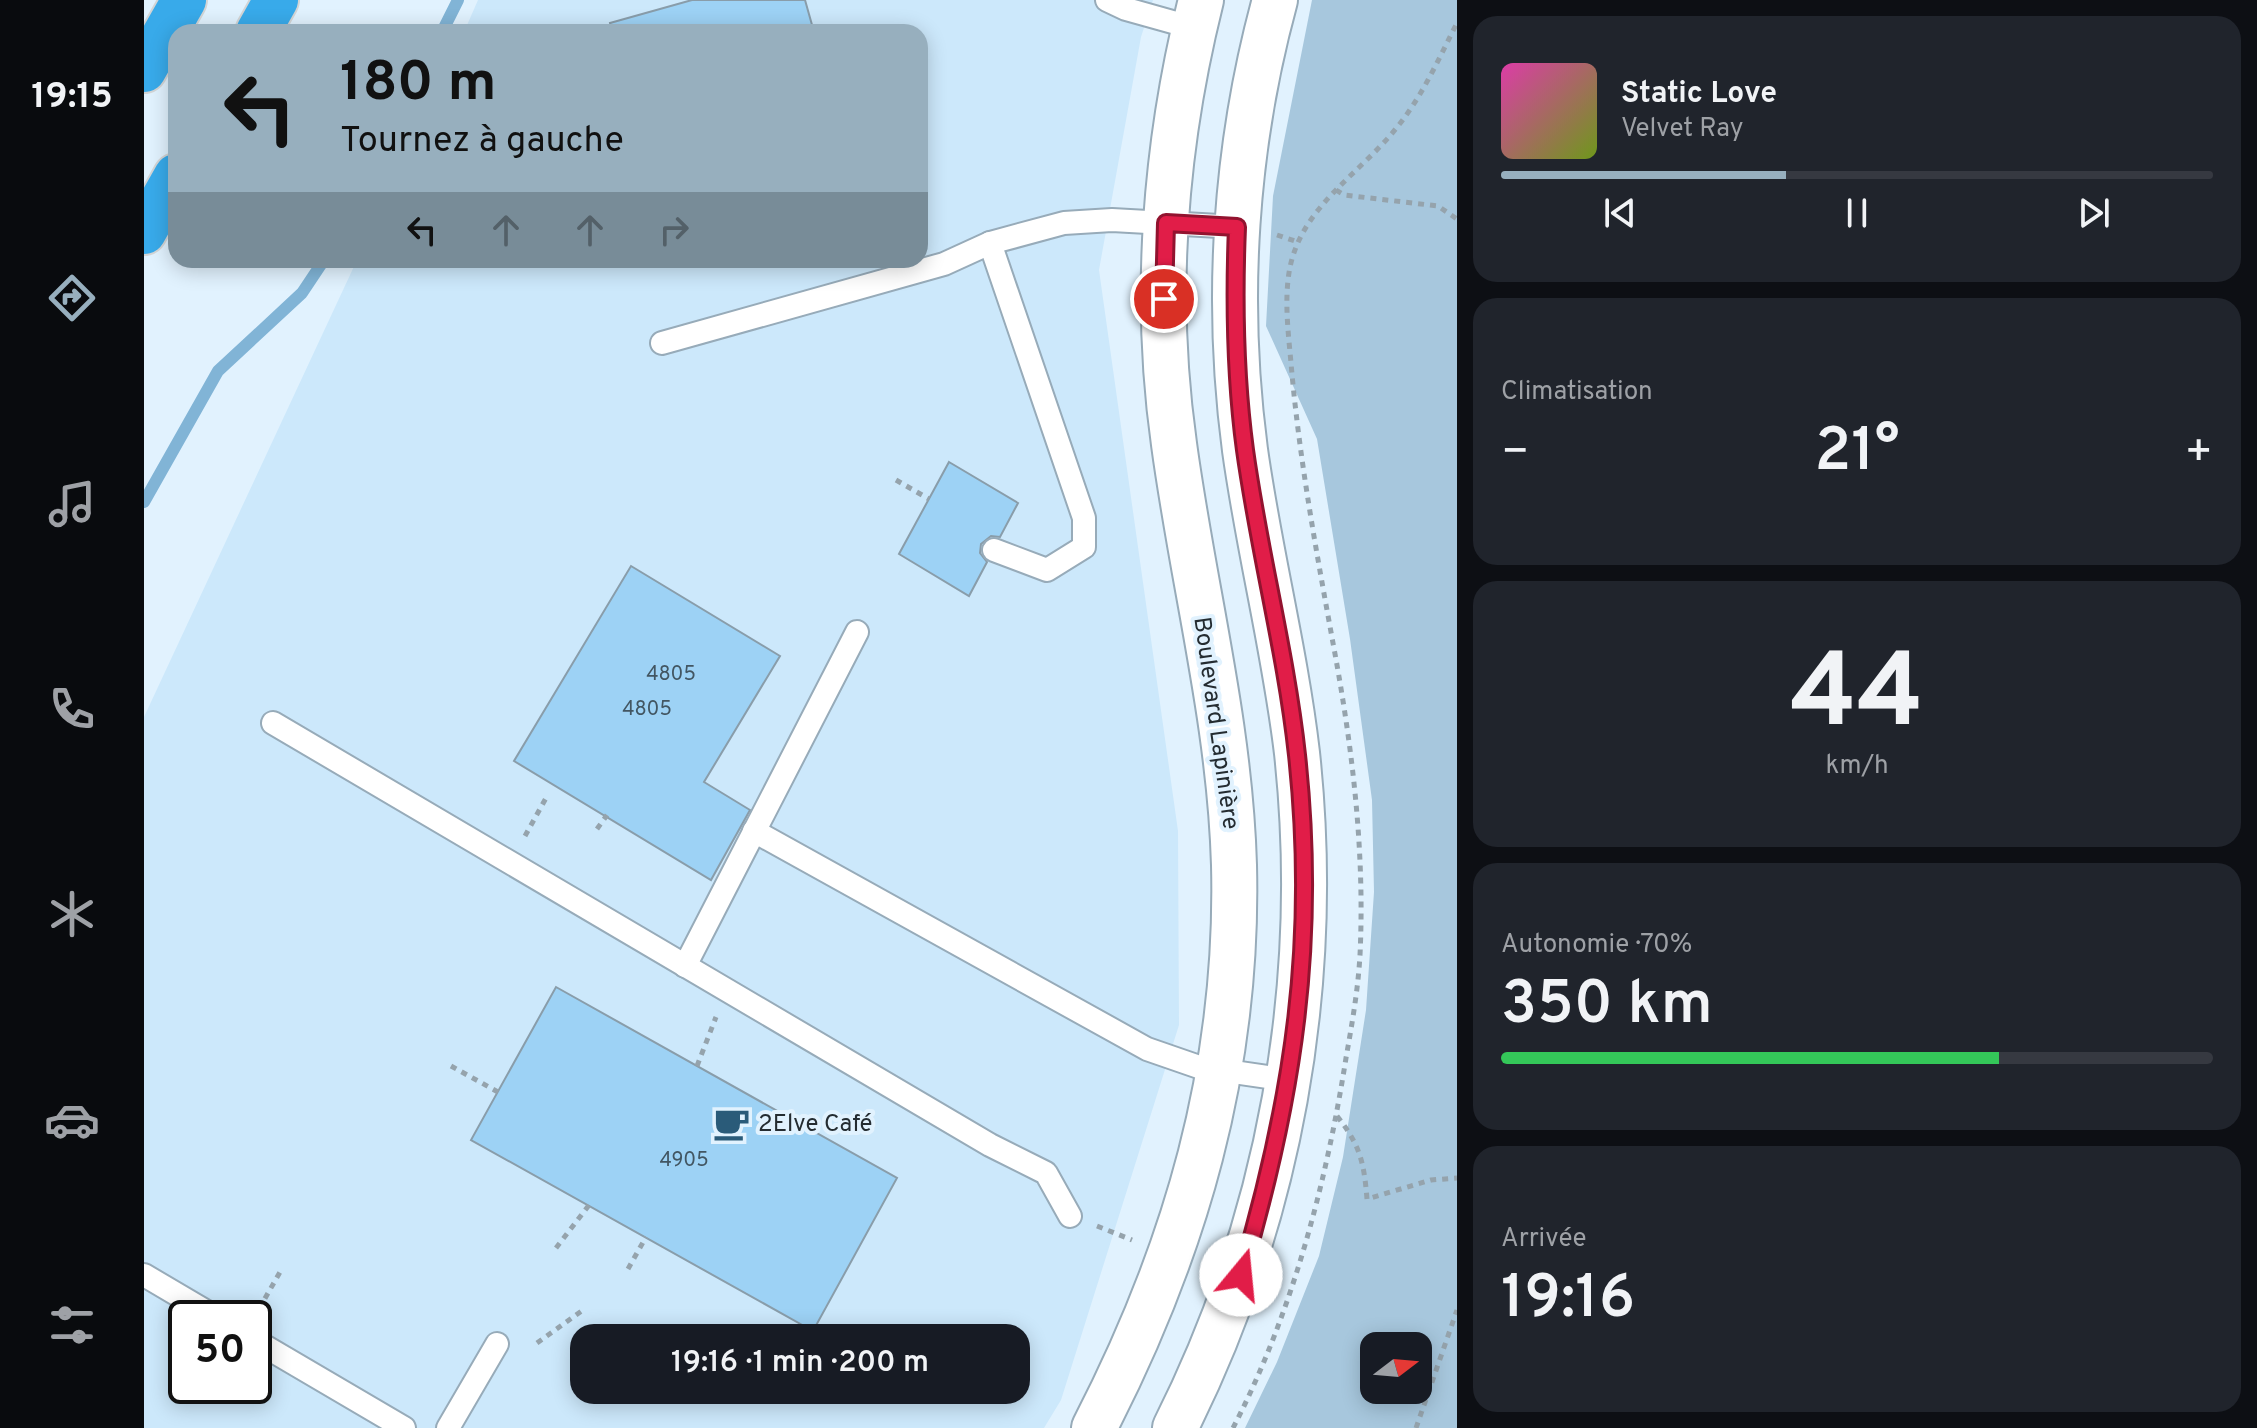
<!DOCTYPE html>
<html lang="fr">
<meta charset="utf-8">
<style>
body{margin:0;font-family:Overpass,sans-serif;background:#20242c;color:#f1f3f6;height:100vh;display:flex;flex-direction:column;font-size:30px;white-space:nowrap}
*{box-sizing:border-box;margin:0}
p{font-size:26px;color:#9ea1a6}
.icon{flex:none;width:44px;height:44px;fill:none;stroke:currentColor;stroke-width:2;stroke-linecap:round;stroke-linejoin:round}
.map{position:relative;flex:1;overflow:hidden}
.details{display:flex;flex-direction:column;gap:16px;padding:16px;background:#0d0f14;width:800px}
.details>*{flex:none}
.guide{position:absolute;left:24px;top:24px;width:760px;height:244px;border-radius:24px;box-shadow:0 4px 20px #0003;background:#97afbe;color:#111;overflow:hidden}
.needle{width:52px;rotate:74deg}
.tools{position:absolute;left:1216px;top:1332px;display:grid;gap:16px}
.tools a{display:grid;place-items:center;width:72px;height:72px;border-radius:16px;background:#171b24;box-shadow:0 4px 20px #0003;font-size:40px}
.speed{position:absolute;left:24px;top:1300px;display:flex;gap:16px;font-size:40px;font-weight:700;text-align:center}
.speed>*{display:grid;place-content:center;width:104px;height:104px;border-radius:50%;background:#171b24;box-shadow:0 4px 20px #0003;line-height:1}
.speed .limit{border:4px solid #111;border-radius:12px;background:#fff;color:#111}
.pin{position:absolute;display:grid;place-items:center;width:68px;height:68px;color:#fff;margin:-34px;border:4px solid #fff;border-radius:50%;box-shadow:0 2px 8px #0007}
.me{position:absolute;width:88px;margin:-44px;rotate:17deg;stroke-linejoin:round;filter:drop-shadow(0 0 6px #0008)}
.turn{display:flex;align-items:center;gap:28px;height:168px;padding:0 40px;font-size:36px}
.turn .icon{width:104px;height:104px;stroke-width:2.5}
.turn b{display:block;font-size:56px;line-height:68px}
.lanes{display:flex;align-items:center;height:76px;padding:0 40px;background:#0003;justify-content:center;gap:40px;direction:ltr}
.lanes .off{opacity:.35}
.big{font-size:60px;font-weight:600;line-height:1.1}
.details .card{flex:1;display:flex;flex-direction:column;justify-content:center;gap:12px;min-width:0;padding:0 28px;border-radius:24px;background:#20242c}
.details .dial{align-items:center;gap:0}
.dial b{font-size:104px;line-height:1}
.song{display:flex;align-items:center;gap:24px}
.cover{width:96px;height:96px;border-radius:12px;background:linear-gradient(135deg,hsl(320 70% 55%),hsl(80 70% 35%))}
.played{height:8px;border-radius:4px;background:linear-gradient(90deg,#97afbe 40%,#363941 40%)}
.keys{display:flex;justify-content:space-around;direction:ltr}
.heat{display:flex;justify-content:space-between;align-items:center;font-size:44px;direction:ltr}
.charge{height:12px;border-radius:6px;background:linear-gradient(90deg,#34c759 70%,#363941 0)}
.trip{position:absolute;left:426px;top:1324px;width:460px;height:80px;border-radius:24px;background:#171b24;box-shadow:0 4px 20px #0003;font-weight:600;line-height:80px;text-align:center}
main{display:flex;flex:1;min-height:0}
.tabs{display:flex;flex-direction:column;width:144px;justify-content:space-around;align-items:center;background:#090b0e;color:#9ea1a6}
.tabs .icon{width:56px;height:56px}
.tabs .current{color:#97afbe}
.tabs b{font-size:36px;color:#f1f3f6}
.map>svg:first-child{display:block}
.built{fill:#cce8fb;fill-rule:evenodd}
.green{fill:#a7c7dd;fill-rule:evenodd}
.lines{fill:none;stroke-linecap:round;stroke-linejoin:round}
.stream{stroke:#81b4d6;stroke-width:12}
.building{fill:#9dd2f5;stroke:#899daa;stroke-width:2}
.lane-casing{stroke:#97abb9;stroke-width:26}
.secondary-casing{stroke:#97abb9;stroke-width:48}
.highway-casing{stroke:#d3d5d6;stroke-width:48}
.path{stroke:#95a3ac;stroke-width:5;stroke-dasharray:6 6;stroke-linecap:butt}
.lane{stroke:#fff;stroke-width:22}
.secondary{stroke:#fff;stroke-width:44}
.highway{stroke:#38aaea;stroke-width:44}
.route-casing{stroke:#92132f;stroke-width:20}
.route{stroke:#e11d48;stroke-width:14}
.labels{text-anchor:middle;stroke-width:8;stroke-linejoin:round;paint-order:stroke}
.number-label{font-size:20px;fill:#425662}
.street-label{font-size:24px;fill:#242c31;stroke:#e1f2fe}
.poi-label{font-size:24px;fill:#242c31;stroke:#e1f2fe;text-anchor:start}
</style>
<main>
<nav class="tabs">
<b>19:15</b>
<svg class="icon current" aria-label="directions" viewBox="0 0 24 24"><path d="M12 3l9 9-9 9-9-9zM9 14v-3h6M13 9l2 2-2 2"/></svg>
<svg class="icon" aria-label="music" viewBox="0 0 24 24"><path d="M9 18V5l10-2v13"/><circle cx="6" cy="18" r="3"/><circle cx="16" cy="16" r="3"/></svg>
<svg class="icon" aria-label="phone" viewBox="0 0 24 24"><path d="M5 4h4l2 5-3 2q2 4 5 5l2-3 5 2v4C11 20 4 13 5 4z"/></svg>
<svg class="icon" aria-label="climate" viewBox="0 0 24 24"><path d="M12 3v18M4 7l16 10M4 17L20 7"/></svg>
<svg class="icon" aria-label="car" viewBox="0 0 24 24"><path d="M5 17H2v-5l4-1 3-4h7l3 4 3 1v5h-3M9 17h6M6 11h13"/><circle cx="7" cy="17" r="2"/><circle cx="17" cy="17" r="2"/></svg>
<svg class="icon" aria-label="filters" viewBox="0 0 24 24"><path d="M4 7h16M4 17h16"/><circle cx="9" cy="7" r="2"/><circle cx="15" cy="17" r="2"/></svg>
</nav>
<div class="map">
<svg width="1313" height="1428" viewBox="0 0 1313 1428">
<rect width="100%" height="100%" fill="#e1f2fe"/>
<path class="built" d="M 334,0 L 1009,0 L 997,37 L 955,270 L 1034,831 L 1035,1025 L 917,1400 L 900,1428 L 0,1428 L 0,717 L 213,260 L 776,260 L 776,32 L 320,32 ZM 42,1318 L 110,1318 L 110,1386 L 42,1386 ZM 440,1338 L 872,1338 L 872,1390 L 440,1390 Z"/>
<path class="green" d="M 1168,0 L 1313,0 L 1313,1428 L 1101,1428 L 1133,1362 L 1175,1256 L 1199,1157 L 1222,1010 L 1230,892 L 1228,800 L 1206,639 L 1173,439 L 1122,326 L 1129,196 ZM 1230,1346 L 1274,1346 L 1274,1390 L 1230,1390 Z"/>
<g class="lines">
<g class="stream">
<polyline points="298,32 314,0"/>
<polyline points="0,502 74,371 158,293 180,260"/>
</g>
</g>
<g class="building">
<polygon points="548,0 661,0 670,32 468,32 466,23"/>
<polygon points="805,462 874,503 856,537 847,536 837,544 836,553 843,562 825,596 755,554"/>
<polygon points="487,566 636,656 560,782 606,810 567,880 370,761"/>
<polygon points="412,987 753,1178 669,1331 327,1140"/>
</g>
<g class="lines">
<defs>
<g id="lane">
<polyline points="963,0 982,9 1050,28"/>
<polyline points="846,243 940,518 940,547 903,570 850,550"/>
<polyline points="518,343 800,264 846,243 920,223 968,220 1093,227"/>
<polyline points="129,723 846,1145 902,1173 926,1216"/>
<polyline points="610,831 1003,1049 1055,1067 1145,1080"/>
<polyline points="541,966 713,632"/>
<polyline points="0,1275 73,1318"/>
<polyline points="110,1340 260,1428"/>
<polyline points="304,1428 353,1344"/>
</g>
<g id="secondary">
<path d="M 950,1428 C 1042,1250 1095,1067 1090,865 C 1086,722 1049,585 1030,444 C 1009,296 1021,144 1057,0"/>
<path d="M 1031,1428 C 1136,1219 1178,985 1153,753 C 1141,651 1115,551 1101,450 C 1081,300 1091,146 1131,0"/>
</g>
<g id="highway">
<polyline points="114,32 132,0"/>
<polyline points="0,70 40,0"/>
<polyline points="0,232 32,176"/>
</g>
</defs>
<use href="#lane" class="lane-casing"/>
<use href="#secondary" class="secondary-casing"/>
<use href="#highway" class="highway-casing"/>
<g class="path">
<polyline points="1192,190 1200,195 1294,206 1313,219"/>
<polyline points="1133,235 1154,242"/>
<polyline points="752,480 785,499"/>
<polyline points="453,829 463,815"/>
<polyline points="381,836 402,798"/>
<polyline points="307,1066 354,1092"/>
<polyline points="553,1066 572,1017"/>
<path d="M 1193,1116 C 1216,1145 1220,1162 1223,1199 L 1287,1180 L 1313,1178"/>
<polyline points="953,1226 988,1240"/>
<polyline points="412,1248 445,1205"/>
<polyline points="484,1269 502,1237"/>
<polyline points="115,1309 136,1272"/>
<polyline points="393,1343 439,1310"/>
<path d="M 1089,1428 C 1148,1314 1182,1185 1202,1058 C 1208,1024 1214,990 1216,955 C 1221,850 1208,745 1189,643 C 1172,550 1155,457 1147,363 C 1144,330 1139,291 1148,259 C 1164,202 1219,171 1254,126 C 1279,95 1295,58 1313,23"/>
<polyline points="1272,1428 1313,1310"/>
</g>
<use href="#lane" class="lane"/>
<use href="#secondary" class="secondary"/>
<use href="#highway" class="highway"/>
</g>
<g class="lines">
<defs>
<path id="route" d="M 1020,299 L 1022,223 L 1093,227 C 1090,302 1091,376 1101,450 C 1115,552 1142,653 1153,755 C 1173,940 1150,1097 1097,1275"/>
</defs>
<use href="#route" class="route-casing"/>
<use href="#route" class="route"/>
</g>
<defs>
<symbol id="cafe-bare" viewBox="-9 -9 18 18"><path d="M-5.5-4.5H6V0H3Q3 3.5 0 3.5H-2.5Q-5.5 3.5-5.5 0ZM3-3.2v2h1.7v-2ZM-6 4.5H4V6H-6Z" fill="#2a5b79" stroke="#e1f2fe" stroke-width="2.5" paint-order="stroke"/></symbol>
</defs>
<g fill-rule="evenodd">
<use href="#cafe-bare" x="562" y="1098" width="51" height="51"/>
</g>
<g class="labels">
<g class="number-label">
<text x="527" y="680">4805</text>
<text x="503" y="715">4805</text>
<text x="540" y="1166">4905</text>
</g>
<g class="street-label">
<text transform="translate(1073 723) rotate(82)" y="8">Boulevard Lapinière</text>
</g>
<g class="poi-label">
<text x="614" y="1131">2Elve Café</text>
</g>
</g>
</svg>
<div class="tools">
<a><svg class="needle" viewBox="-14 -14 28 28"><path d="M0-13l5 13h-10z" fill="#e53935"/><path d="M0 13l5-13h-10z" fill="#9ea1a6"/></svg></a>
</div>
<div class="speed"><div class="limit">50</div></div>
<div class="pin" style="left:1020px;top:299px;background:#d93025"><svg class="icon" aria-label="arrive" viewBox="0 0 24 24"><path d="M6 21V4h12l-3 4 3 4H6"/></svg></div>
<svg class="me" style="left:1097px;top:1275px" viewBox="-20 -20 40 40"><circle r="19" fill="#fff"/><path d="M0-13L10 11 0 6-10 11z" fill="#e11d48"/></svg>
<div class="trip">19:16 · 1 min · 200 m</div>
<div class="guide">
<div class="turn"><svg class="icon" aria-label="left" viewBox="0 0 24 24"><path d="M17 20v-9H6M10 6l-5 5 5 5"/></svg><div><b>180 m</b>Tournez à gauche</div></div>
<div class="lanes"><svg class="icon" aria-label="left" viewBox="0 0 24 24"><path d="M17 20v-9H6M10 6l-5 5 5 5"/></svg><svg class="icon off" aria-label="ahead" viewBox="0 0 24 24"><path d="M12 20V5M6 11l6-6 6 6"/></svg><svg class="icon off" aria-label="ahead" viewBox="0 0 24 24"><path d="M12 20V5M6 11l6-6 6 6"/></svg><svg class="icon off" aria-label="right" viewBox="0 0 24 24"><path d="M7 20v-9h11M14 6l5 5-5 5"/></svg></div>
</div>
</div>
<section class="details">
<div class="card">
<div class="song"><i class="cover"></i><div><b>Static Love</b><p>Velvet Ray</p></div></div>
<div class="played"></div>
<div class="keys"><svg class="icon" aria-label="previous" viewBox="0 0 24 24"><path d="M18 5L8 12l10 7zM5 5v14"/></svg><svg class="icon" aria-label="pause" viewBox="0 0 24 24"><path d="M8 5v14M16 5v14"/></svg><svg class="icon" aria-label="next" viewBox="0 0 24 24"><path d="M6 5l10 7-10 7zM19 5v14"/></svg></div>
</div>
<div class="card"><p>Climatisation</p>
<div class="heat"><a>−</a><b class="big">21°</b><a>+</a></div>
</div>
<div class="card dial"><b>44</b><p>km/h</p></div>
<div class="card"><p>Autonomie · 70%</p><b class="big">350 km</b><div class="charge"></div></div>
<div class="card"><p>Arrivée</p><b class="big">19:16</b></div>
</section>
</main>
